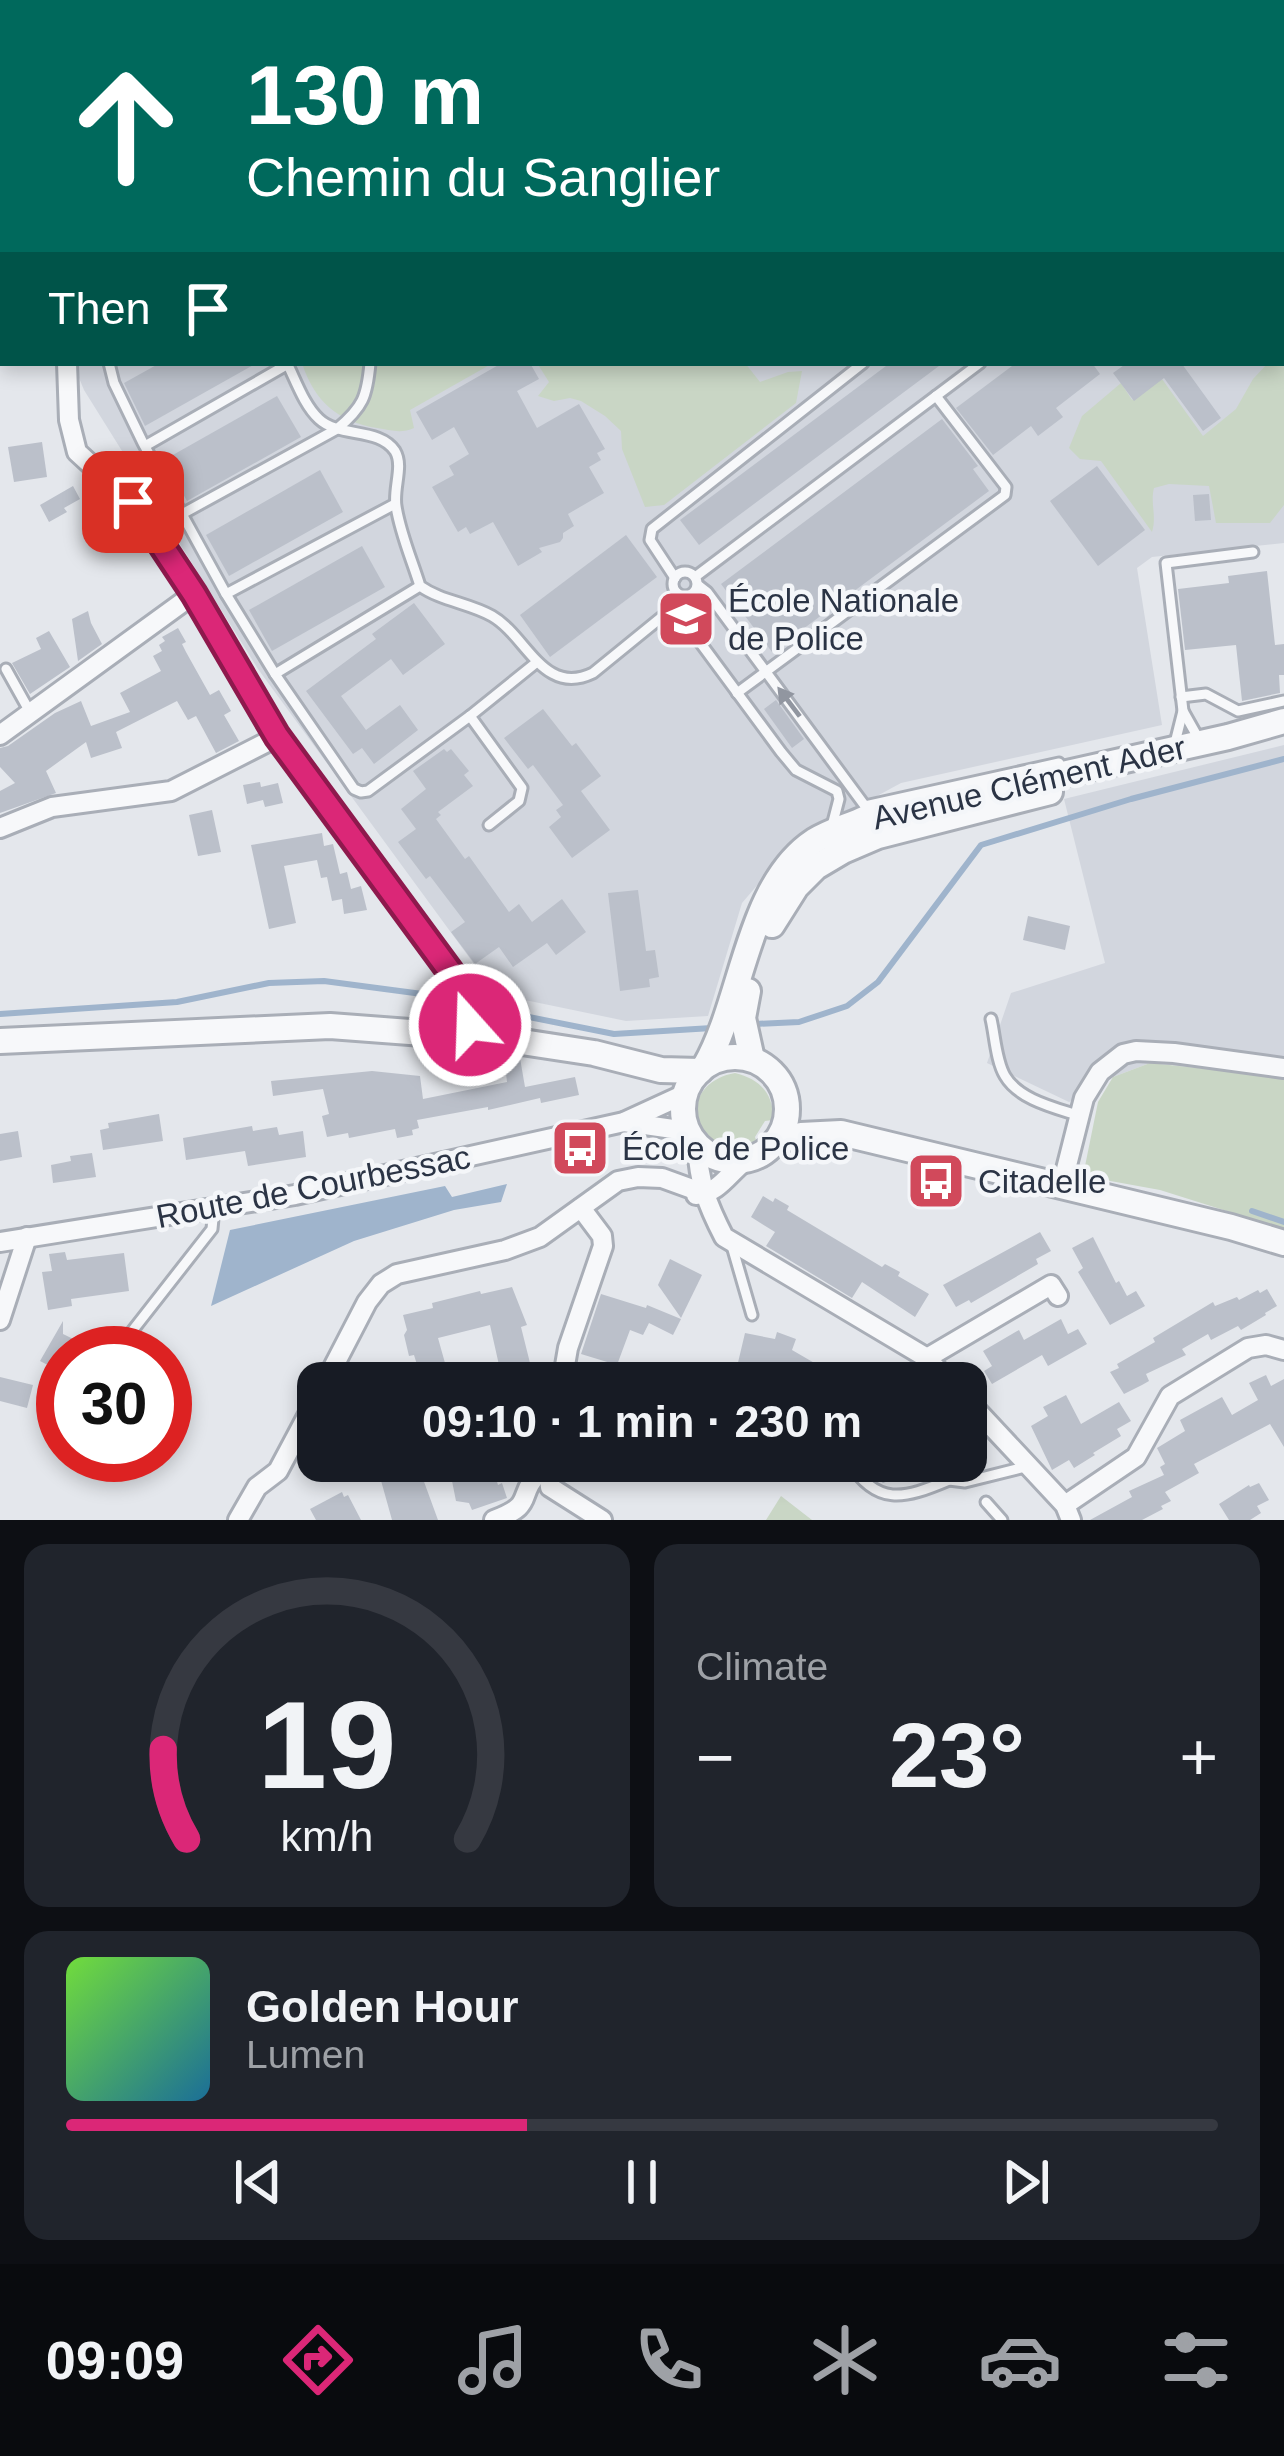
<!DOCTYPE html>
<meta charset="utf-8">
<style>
body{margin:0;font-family:Helvetica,sans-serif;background:#20242c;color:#f1f3f6;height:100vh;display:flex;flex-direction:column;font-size:45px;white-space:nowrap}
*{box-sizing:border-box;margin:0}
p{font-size:39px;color:#9ea1a6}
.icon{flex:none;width:66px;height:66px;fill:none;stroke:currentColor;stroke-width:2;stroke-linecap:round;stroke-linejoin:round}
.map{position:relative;height:1520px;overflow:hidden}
.sheet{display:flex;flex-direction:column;gap:24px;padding:24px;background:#0d0f14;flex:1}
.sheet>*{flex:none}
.guide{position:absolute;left:0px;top:0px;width:1284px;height:366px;box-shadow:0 6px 18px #0003;background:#00695c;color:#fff;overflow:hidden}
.speed{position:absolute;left:36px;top:1326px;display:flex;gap:24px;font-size:60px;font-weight:700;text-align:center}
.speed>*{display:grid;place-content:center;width:156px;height:156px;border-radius:50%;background:#171b24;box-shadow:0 6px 18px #0003;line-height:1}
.speed .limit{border:18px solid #d22;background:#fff;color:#111}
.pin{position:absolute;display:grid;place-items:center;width:102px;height:102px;color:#fff;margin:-51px;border-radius:24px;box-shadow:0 6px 18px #0006}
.me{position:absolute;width:132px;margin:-66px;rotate:340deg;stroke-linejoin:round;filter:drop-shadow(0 0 9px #0008)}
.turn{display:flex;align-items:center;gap:42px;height:252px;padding:0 48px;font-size:54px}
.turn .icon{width:156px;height:156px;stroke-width:2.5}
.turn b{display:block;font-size:84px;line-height:102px}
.then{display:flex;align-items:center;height:114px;padding:0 48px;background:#0003;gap:24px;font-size:45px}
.big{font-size:90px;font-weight:700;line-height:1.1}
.sheet .tile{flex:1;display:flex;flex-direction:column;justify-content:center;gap:18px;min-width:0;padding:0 42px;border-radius:24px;background:#20242c}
.sheet .dial{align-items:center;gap:0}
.dial svg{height:312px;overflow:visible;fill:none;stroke:#363941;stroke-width:7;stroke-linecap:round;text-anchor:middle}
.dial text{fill:#f1f3f6;stroke:none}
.song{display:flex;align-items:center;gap:36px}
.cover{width:144px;height:144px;border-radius:18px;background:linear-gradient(135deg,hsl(100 70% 55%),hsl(200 70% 35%))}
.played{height:12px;border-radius:6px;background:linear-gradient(90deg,#db2777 40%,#363941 40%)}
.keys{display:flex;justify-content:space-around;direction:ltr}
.heat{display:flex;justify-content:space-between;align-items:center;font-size:66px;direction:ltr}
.sheet .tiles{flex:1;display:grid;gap:24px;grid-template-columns:1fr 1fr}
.tile:last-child{grid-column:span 2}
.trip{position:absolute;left:297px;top:1362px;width:690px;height:120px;border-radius:24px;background:#171b24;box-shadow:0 6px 18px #0003;font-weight:700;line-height:120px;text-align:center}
.menu{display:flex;height:192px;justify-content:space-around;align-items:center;background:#090b0e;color:#9ea1a6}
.menu .icon{width:84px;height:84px}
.menu .current{color:#db2777}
.menu b{font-size:54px;color:#f1f3f6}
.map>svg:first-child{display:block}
.built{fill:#d2d6de}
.green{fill:#c9d6c5}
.water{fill:#9fb4cc}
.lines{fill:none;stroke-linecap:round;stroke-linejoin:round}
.stream{stroke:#9fb4cc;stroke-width:6}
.building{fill:#bbc0ca}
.service-casing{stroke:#a9aeb7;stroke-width:15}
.minor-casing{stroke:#a9aeb7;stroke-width:24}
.tertiary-casing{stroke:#a9aeb7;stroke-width:30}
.primary-casing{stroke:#a3abb8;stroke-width:36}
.service{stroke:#f7f8fa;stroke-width:9}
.minor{stroke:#f7f8fa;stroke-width:18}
.tertiary{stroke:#f7f8fa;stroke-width:24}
.primary{stroke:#fff;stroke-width:30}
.oneway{fill:#9196a0}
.route-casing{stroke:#8e194d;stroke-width:30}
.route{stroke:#db2777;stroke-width:21}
.labels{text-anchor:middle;stroke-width:9;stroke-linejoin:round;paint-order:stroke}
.poi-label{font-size:33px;fill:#2b3445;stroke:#f4f6f9;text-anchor:start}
.street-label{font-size:33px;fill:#2b3445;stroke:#f4f6f9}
</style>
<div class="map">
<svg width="1284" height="1520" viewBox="0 0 1284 1520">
<rect width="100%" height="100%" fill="#e4e7ec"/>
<g class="built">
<polygon points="0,0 1087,0 1089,3 3,3 3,199 0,192"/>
<polygon points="1281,293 1284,297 1284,543 1152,557 1137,568 1162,725 901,783 796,840 742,903 708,1016 626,1021 496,994 258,669 84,390 73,363 1281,363"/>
<polygon points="1284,745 1284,1077 1150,1063 1113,1077 1069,1102 987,1063 1011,993 1105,963 1064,799"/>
</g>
<g class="green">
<path d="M 1281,338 L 1284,341 L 1284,505 L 1270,523 L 1216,523 L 1209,486 L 1169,484 L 1154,488 C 1150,503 1157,516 1152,532 L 1101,461 L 1080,459 L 1069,448 L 1082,416 L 1121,383 L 1132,400 L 1162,379 L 1203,436 L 1236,409 L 1253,379 L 1268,363 L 1281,363 Z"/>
<path d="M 302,363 L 493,363 L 410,410 L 414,428 C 401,434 390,430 377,428 C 338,422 314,401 302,363 Z"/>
<polygon points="537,363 745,363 760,382 788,372 802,371 796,403 664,505 645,507 622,449 621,431 605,416 581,401 570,398 554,401 538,396 549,382"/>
<polygon points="1150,1063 1284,1077 1284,1229 1160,1190 1083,1176 1098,1102 1113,1077"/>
<path d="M 735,1073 C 760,1079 774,1094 773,1120 L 765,1121 L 755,1137 L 757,1143 L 745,1149 L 728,1150 L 731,1147 L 729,1143 L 718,1145 C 681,1122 694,1080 735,1073 Z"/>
<polygon points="781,1496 812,1520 766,1520"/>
</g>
<polygon class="water" points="507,1184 501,1202 454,1210 354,1241 211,1306 230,1230 445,1186 452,1197"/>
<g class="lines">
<g class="stream">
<polyline points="494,1010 614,1034 712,1028"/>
<polyline points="0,1014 177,1002 269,983 324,981 445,997"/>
<polyline points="755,1024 799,1022 847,1006 878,982 981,845 1131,799 1284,759"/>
<polyline points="1252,1211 1284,1222"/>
</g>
</g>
<g class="building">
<polygon points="160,363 257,363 145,426 124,383"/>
<polygon points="502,363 530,363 539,379 517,391 537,428 579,404 605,449 597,453 601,460 589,467 604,493 568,514 574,526 563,533 563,538 560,542 539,548 542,552 518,566 493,522 470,534 466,527 458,532 432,487 454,475 449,466 469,454 454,427 432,440 416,412"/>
<polygon points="890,363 943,363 699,545 680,520"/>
<polygon points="1016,363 1092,363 1100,374 1056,408 1063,417 1038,436 1031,426 993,455 956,408"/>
<polygon points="1127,363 1184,363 1182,364 1221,418 1203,431 1164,378 1134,401 1113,373"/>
<polygon points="277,396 301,437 187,501 164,460"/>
<polygon points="942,419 978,466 973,469 989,491 772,652 721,584"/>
<polygon points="42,442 47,477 14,482 8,447"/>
<polygon points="1097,466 1145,530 1098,566 1050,501"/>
<polygon points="320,470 343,512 229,576 206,535"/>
<polygon points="73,486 80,499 64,508 67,512 49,522 40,505"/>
<polygon points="1209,494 1211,520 1195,521 1193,495"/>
<polygon points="626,535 657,577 550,657 520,615"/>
<polygon points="362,546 385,587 272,651 249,610"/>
<polygon points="1267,571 1275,645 1284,644 1284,675 1279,675 1280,693 1242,701 1236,645 1185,650 1178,589 1229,583 1228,576"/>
<polygon points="414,603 445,644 403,675 391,659 341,696 366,730 400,705 418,730 374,764 362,748 353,754 306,691 376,639 372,634"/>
<polygon points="88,611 91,623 102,644 78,661 72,619"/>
<polygon points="178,628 186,642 182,644 186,652 210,695 219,690 231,711 224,715 239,741 216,753 196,716 188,720 177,701 116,732 122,748 91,758 86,742 46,771 56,793 0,813 0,791 15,783 0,767 0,748 8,746 55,713 81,701 91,726 130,712 120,693 161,671 153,656 162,651 159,645 165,641 162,637"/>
<polygon points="49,631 70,667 30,694 12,663 41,649 36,638"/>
<polygon points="776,700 804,739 792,748 764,709"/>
<polygon points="543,709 572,746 576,743 601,776 581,791 610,830 572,858 549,827 561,817 556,810 563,805 533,765 528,769 504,738"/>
<polygon points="444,749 447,752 451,749 469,771 464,775 473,786 438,812 441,815 436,819 465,859 469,856 509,912 519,904 532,922 562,899 586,932 556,955 547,943 513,967 499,947 475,964 451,932 465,922 430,876 426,879 398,842 416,829 401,809 426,789 413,771"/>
<polygon points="260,782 261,787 278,783 283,803 265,807 263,800 247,804 243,785"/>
<polygon points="212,810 221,852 198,856 189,815"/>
<polygon points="322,833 324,846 333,844 340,874 347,872 351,889 361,886 367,910 344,914 342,899 332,901 327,877 321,878 317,860 284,866 296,923 269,929 251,845"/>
<polygon points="638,890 646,951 655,950 659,977 649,979 650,987 620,991 608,893"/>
<polygon points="1028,916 1070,926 1065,950 1023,940"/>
<polygon points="504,1056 520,1058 525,1087 575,1077 579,1095 541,1103 540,1098 488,1110 488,1107 417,1120 419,1128 412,1130 413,1135 397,1138 395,1129 349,1138 348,1133 327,1137 322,1116 329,1114 323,1089 273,1096 271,1081 372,1071 420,1076 423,1099 507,1082"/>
<polygon points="159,1114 163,1141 103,1150 100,1130 109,1128 108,1123"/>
<polygon points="252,1126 253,1131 277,1127 279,1135 303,1131 306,1157 248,1166 245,1151 186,1160 183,1138"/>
<polygon points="18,1131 22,1157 0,1161 0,1134"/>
<polygon points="92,1153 96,1177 53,1183 51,1165 71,1161 70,1156"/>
<polygon points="763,1196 773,1202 775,1198 789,1206 787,1210 882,1267 885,1264 900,1272 898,1276 929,1294 915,1317 862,1282 852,1298 766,1246 775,1232 751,1217"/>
<polygon points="1040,1232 1051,1251 1036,1259 1038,1264 971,1303 969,1300 956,1307 943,1285"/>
<polygon points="1093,1237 1116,1283 1119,1281 1127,1296 1136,1291 1145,1306 1110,1325 1078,1272 1083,1268 1072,1248"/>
<polygon points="65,1252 67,1260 124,1253 129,1291 71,1299 72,1306 48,1310 42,1272 52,1271 49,1254"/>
<polygon points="670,1259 702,1275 681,1318 658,1285"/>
<polygon points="512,1287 527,1325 521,1327 535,1383 503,1383 490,1325 438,1338 445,1363 419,1371 414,1355 409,1356 404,1335 407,1330 403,1315 433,1308 432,1303 480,1291 481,1294"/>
<polygon points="1267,1289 1277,1306 1265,1313 1266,1315 1241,1330 1238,1326 1211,1340 1208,1334 1182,1349 1186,1355 1146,1374 1149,1381 1142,1385 1124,1394 1110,1372 1119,1368 1117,1364 1155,1342 1153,1338 1213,1302 1215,1306 1237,1297 1239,1300 1258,1290 1260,1293"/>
<polygon points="601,1294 646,1308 647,1305 681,1319 673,1335 649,1323 643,1335 630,1330 617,1365 581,1354"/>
<polygon points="1061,1319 1068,1334 1078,1329 1087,1344 1048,1366 1042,1355 992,1384 984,1371 992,1366 983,1351 1019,1330 1024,1340"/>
<polygon points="63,1321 63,1334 102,1353 63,1353 63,1373 40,1361"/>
<polygon points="777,1332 796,1339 792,1350 849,1383 775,1383 745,1377 746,1373 736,1371 745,1333 775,1339"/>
<polygon points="1266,1375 1271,1386 1284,1379 1284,1447 1270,1424 1194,1464 1199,1473 1165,1492 1171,1501 1161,1506 1163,1509 1142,1520 1090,1520 1132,1497 1129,1491 1164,1475 1160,1467 1165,1464 1157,1448 1185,1431 1180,1420 1222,1397 1232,1415 1258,1400 1249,1383"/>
<polygon points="0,1377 33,1385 27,1408 0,1401"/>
<polygon points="1066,1395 1081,1424 1119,1402 1131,1421 1117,1429 1121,1436 1093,1453 1095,1455 1074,1468 1069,1460 1052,1470 1031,1426 1048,1416 1043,1407"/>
<polygon points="448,1461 491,1461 498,1485 502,1483 507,1498 472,1510 469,1503 456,1501"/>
<polygon points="863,1461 903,1461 907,1474 883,1483 867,1471"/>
<polygon points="413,1465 415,1470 419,1468 438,1520 392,1520 380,1477"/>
<polygon points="1259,1483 1269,1500 1257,1506 1261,1513 1250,1520 1229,1520 1219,1504 1249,1485 1250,1487"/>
<polygon points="342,1492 344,1497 348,1495 361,1520 316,1520 310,1509"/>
</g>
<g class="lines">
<defs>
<g id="service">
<polyline points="99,0 100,3"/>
<polyline points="371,0 373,3"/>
<polyline points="1069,0 1071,3"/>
<polyline points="1264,0 1265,3"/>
<polyline points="510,3 521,0"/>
<polyline points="1281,33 1284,36"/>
<polyline points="0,154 3,159"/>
<polyline points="0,321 3,323"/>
<polyline points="109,363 114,383 143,443 226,594 275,674 354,789 361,792 368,791 470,716 537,662"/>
<path d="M 287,363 C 296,381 304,405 319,419 C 339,438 379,427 395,451 C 404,466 393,488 396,506 C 400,533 412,560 420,586 C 441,601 469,603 492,616 C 527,636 543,697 593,673 L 674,607"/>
<polyline points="145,446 288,364"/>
<path d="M 182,514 L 337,429 C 363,407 367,397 370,363"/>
<circle cx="685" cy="584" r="12"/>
<polyline points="695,577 980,363"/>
<polyline points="675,578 650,540 652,529 863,363"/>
<polyline points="698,585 707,592 865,806 1059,763"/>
<polyline points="677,593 674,607 781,752 796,770 837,791 839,799 832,826"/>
<polyline points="226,594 395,504"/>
<polyline points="6,669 30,712"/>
<polyline points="275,674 420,586"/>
<polyline points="737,693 1005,495 1006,487 936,396"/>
<polyline points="1181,697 1206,694 1238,711 1284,701"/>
<polyline points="1183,711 1201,743"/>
<polyline points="470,716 522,788 519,801 489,825"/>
<polyline points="1175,743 1183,711 1166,563 1253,552"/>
<path d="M 991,1019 C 995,1036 996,1061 1005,1076 C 1019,1100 1056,1108 1080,1116"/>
<polyline points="732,1246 752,1315"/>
<polyline points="115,1353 212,1229 214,1208"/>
<path d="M 848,1461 C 877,1507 904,1499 949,1480"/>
<polyline points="941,1461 949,1480 965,1482 1029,1466"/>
<polyline points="986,1502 1002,1520"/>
</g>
<g id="minor">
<polyline points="1281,139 1284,137"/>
<polyline points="1281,186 1284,189"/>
<polyline points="0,219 3,225"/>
<polyline points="67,363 69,420 77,452 139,509 194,594 277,737"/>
<polyline points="0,735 194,594"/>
<polyline points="0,828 52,807 171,791 277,737 452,974 468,1000 471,1035"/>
<polyline points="624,1122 673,1129 690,1136"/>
<path d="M 697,1145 C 699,1183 707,1204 724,1237 L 927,1358 L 950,1383"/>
<polyline points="1062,1185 1084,1098 1100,1072 1123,1054 1136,1051 1174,1053 1284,1068"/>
<path d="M 696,1195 C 719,1193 728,1174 745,1161"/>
<polyline points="0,1242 295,1195 624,1122 685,1094"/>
<polyline points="0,1320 27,1237"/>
<polyline points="927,1358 1051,1285 1058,1296"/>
<polyline points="325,1383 367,1302 381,1284 397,1274 505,1250 540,1237 618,1181 638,1177 662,1178 706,1194"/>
<polyline points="562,1383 568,1348 603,1246 602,1236 581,1208"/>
<polyline points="966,1399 1065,1505 1071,1520"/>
<polyline points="550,1461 548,1472 550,1487 602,1520"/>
<polyline points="1065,1505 1136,1457 1170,1396 1248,1348 1266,1345 1284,1350"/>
<polyline points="238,1520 257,1487 278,1471 318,1396"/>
<path d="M 494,1520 C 537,1504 515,1497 540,1471 L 548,1472"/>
</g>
<g id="tertiary">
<polyline points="772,925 796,887 816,867 843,851 878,836 1050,792"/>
<polyline points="748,991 743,1018 752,1059"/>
<polyline points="0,1041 330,1026 503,1039 594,1053 661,1070 700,1071"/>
<circle cx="735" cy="1109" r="52"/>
<path d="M 705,1066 C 743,1001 747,885 814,841 C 830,831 849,826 866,818 L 1228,737 L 1284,721"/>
<polyline points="776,1142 801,1135 841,1133 1231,1227 1284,1243"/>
</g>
<g id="primary">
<polyline points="1107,0 1108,3"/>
<polyline points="1281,226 1284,229"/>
<polyline points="1281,258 1284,261"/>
</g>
</defs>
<use href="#service" class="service-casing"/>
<use href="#minor" class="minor-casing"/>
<use href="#tertiary" class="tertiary-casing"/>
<use href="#primary" class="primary-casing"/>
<use href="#service" class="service"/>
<use href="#minor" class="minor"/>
<use href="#tertiary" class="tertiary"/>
<use href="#primary" class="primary"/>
</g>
<defs><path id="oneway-solid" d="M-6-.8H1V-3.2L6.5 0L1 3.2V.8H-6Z" transform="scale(3)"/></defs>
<use class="oneway" href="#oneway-solid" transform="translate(789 702) rotate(-127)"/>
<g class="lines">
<defs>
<polyline id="route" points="133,502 194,594 277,736 452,974 467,1000 470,1025"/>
</defs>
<use href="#route" class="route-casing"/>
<use href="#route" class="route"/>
</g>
<defs>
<symbol id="university-square" viewBox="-11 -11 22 22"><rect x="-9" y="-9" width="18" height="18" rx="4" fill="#d1495b" stroke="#f4f6f9"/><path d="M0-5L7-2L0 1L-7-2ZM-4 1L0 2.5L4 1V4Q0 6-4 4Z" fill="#fff"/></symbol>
<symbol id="bus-square" viewBox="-11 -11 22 22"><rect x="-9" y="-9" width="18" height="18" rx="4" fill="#d1495b" stroke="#f4f6f9"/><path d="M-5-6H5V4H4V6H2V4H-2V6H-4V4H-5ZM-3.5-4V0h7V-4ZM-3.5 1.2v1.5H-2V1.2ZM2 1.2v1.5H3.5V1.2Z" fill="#fff"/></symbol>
</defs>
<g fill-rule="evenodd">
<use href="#university-square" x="653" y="586" width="66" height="66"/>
<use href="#bus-square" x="547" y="1115" width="66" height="66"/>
<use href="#bus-square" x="903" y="1148" width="66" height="66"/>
</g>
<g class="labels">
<g class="poi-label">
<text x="728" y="612">École Nationale<tspan x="728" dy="38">de Police</tspan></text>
<text x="622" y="1160">École de Police</text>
<text x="978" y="1193">Citadelle</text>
</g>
<g class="street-label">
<text transform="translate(1029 782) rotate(-13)" y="12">Avenue Clément Ader</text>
<text transform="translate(313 1186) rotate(-11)" y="12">Route de Courbessac</text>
</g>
</g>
</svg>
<div class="speed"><div class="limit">30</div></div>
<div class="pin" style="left:133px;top:502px;background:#d93025"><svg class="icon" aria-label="arrive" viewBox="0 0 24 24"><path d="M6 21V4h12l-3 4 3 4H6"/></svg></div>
<svg class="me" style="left:470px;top:1025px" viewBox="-20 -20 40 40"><circle r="17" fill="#db2777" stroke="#fff" stroke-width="3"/><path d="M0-11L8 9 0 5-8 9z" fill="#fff"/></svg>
<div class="trip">09:10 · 1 min · 230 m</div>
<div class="guide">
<div class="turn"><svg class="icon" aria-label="ahead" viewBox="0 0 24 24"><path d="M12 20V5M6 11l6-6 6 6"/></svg><div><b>130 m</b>Chemin du Sanglier</div></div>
<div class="then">Then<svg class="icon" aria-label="arrive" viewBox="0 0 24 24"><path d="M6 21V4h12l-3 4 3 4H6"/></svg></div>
</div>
</div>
<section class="sheet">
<div class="tiles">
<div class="tile dial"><svg viewBox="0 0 100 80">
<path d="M14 69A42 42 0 1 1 86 69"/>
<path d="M14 69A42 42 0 0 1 8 46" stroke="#db2777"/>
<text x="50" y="56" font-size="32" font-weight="700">19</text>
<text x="50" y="72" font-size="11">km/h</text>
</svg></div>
<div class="tile"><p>Climate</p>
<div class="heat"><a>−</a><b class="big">23°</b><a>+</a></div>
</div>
<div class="tile">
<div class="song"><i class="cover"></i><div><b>Golden Hour</b><p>Lumen</p></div></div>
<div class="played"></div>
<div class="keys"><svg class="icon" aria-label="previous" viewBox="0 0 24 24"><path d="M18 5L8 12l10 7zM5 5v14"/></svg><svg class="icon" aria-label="pause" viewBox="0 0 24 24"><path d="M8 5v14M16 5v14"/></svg><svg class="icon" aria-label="next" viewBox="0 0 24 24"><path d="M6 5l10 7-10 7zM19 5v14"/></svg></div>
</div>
</div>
</section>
<nav class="menu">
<b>09:09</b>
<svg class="icon current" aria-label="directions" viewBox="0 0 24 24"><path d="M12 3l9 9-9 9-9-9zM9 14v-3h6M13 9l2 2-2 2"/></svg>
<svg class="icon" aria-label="music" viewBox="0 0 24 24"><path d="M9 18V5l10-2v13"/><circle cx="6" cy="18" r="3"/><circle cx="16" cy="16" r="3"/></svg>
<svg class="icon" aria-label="phone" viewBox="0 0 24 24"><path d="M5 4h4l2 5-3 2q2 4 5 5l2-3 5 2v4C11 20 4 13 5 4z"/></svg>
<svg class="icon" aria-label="climate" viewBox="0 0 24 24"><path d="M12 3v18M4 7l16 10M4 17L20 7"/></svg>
<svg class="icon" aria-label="car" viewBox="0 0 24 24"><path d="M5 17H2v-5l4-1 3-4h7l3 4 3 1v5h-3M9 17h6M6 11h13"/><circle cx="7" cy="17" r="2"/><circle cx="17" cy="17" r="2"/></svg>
<svg class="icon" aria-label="filters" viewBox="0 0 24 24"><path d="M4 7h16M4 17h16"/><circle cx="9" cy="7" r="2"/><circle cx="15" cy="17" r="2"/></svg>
</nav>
